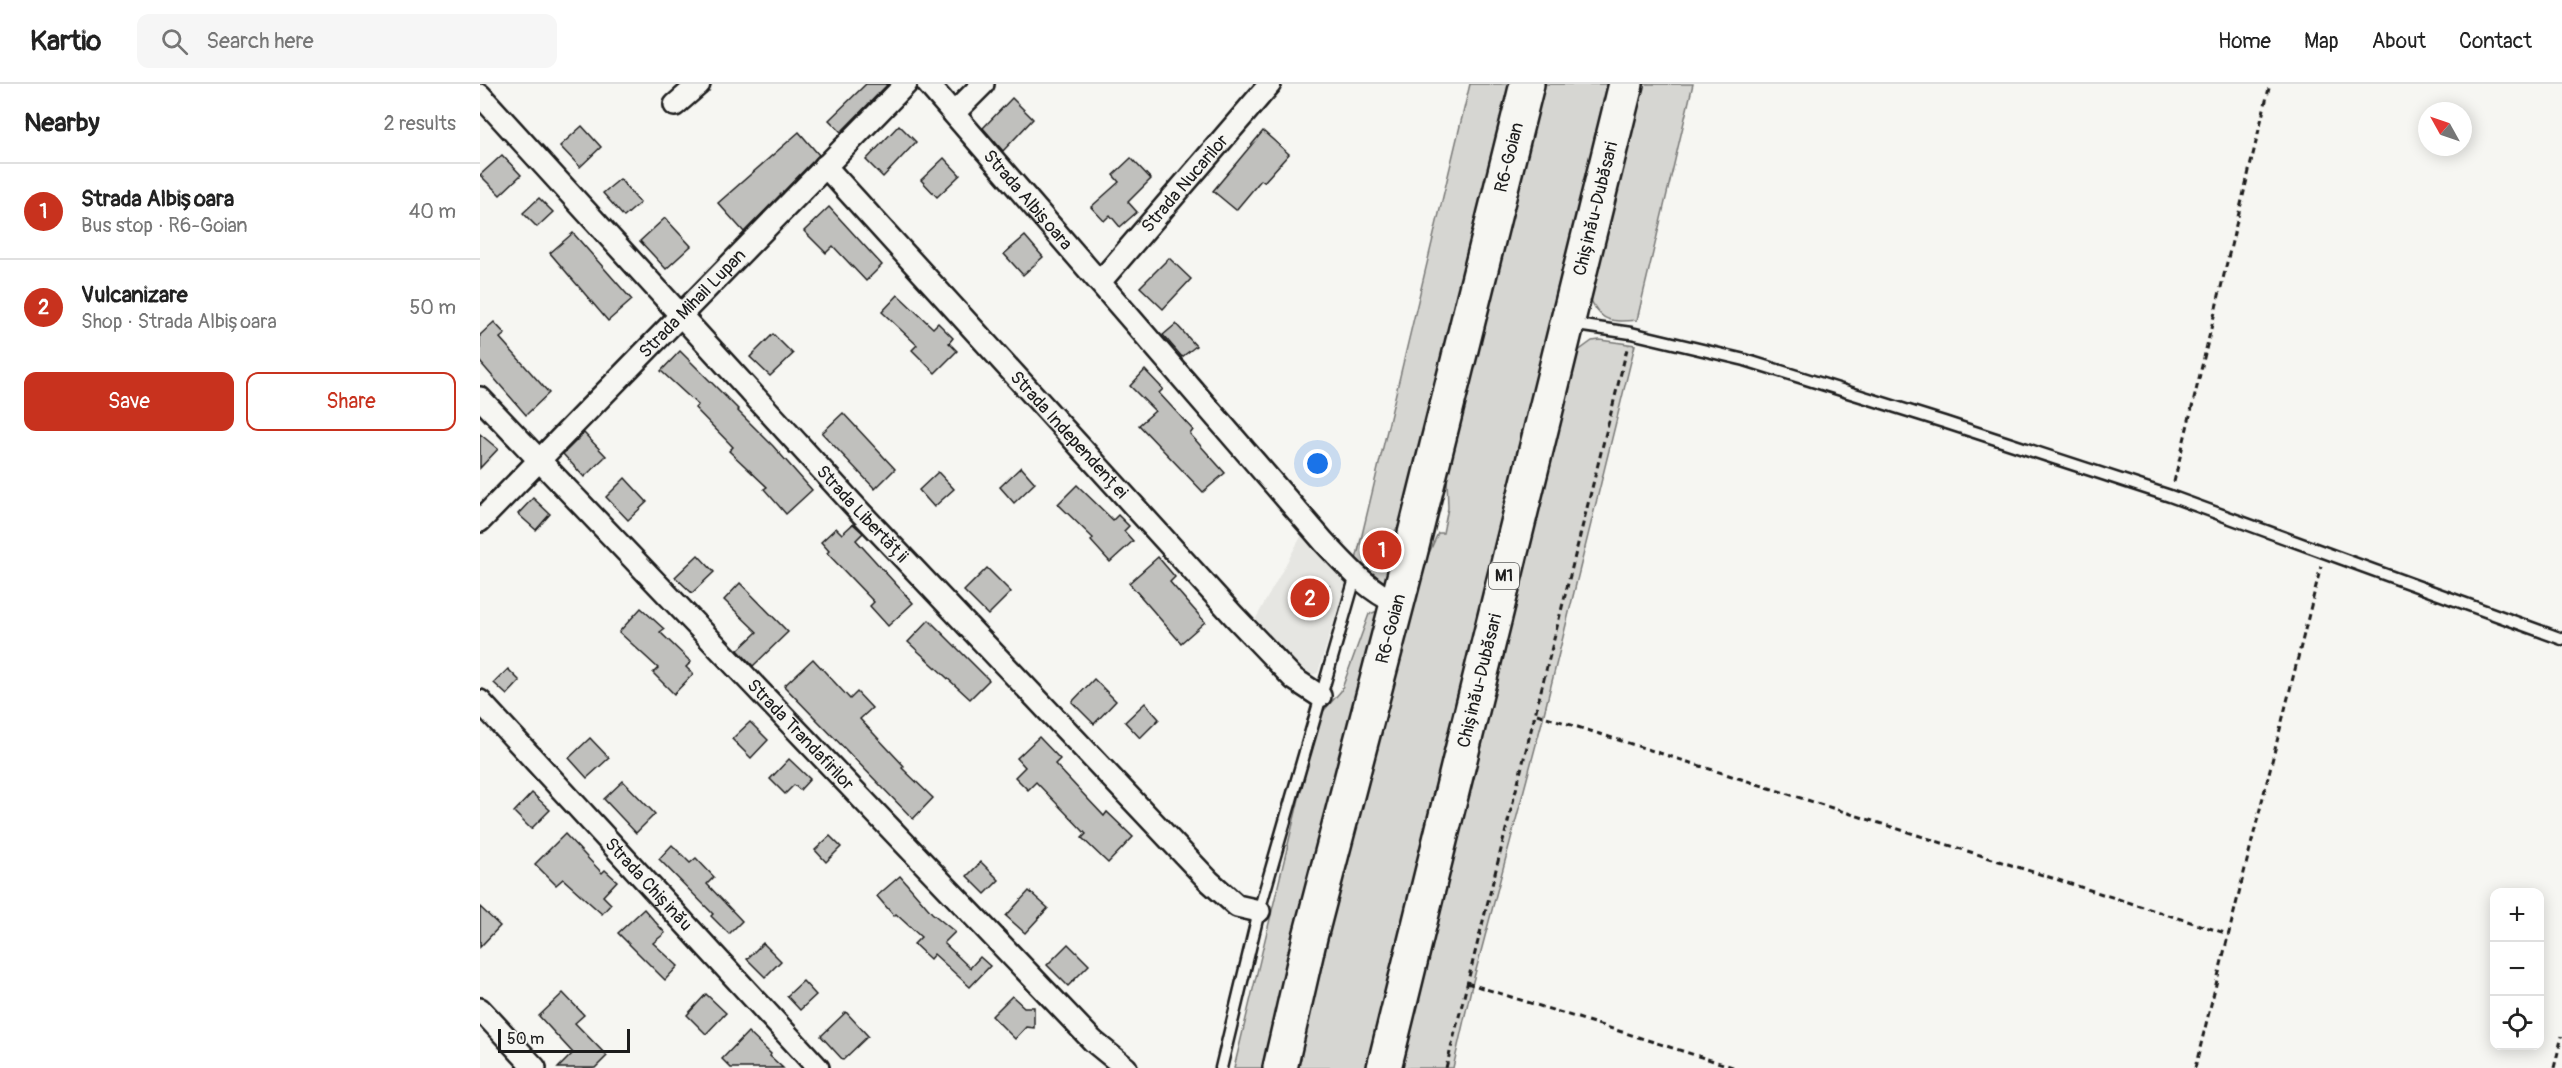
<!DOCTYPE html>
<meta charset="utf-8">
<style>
body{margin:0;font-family:Pangolin,sans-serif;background:#f6f6f6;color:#222}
.controls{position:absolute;right:18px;bottom:18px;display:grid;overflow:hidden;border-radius:12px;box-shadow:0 3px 15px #0003}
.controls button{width:54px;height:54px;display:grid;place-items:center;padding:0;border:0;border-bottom:2px solid #e0e0e0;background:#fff;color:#222;font:30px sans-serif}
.compass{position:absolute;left:1938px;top:18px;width:54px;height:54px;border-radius:50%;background:#fff;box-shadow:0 3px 15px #0003;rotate:310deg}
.scale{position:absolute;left:18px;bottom:15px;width:132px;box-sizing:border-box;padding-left:6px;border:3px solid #1c1c1c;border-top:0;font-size:16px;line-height:21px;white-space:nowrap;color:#1c1c1c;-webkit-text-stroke:4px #f6f6f2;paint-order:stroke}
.you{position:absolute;left:838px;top:380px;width:21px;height:21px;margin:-15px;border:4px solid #fff;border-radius:50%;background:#1a73e8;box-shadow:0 0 0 9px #1a73e833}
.badge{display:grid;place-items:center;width:39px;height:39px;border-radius:50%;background:#c8321e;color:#fff;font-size:20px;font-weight:700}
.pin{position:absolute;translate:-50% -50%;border:3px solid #fff;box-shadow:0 2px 6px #0006}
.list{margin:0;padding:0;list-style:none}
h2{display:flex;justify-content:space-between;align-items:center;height:78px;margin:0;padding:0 24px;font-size:26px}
h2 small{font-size:20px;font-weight:400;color:#767676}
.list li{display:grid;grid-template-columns:39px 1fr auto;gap:18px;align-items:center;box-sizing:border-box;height:96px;padding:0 24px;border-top:2px solid #e0e0e0}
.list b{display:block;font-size:22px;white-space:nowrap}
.list p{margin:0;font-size:20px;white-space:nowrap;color:#767676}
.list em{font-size:20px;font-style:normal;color:#767676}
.actions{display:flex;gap:12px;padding:18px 24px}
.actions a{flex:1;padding:14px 0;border:2px solid #c8321e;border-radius:12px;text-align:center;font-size:21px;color:#c8321e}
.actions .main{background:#c8321e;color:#fff}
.icon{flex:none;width:33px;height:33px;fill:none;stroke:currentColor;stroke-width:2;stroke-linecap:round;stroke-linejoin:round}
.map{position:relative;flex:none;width:2082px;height:984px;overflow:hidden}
header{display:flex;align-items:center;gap:36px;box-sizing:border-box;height:84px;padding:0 30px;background:#fff;border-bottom:2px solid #e0e0e0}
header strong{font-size:28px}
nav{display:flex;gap:33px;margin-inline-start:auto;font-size:21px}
.search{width:420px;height:54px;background:#f6f6f6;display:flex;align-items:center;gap:15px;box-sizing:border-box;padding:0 21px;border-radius:12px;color:#767676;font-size:22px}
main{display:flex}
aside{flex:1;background:#fff}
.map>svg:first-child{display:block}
</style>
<header>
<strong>Kartio</strong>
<div class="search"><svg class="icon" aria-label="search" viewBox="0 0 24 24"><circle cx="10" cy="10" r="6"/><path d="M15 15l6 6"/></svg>Search here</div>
<nav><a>Home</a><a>Map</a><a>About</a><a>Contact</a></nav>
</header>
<main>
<aside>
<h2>Nearby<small>2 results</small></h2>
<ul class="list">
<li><span class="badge">1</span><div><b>Strada Albișoara</b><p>Bus stop · R6-Goian</p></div><em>40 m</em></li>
<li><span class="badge">2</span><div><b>Vulcanizare</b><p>Shop · Strada Albișoara</p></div><em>50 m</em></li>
</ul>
<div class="actions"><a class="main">Save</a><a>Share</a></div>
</aside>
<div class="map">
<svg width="2082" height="984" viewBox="0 0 2082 984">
<rect width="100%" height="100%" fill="#f6f6f2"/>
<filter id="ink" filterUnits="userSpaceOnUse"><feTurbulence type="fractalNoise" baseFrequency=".0167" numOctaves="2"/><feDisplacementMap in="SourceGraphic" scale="12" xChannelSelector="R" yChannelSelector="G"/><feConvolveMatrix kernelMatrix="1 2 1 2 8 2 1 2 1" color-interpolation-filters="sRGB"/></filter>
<g filter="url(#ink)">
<!-- built -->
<path fill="#e6e6e2" d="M823 449 866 498 838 589 828 592 775 536Z"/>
<!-- green -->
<g fill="#d6d6d2" stroke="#797977" stroke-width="1.5">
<path d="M990 0H1039L932 424C922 438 904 456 906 474 907 485 912 491 909 502L876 476Z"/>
<path d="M1053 0H1136L894 984H815L859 794 934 503 958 449H963L968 424 966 364Z"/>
<path d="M1155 0H1213L1157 236C1124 239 1120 236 1106 206Z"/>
<path d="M1120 256 1155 261 1062 638 991 905 973 984H912L1086 276 1112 257Z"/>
<path d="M898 527 903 536 794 984H754L839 632 861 607 889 530Z"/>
</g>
<!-- building -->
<g fill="#c0c0bd" stroke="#1c1c1c" stroke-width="1.5">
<path d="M386 0H408L361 48 349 36Z"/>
<path d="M532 14 553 35 523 67 503 44Z"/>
<path d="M419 41 436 58 403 93 386 76Z"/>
<path d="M102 42 121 63 100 83 80 62Z"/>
<path d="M783 47 809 70 784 98 781 96 756 126 733 107Z"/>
<path d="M319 48 339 71 264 148 238 119Z"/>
<path d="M22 71 41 91 20 111 0 91Z"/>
<path d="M464 74 480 91 457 113 441 96Z"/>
<path d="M651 74 671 95 648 118 657 128 640 143 630 131 624 137 611 123 639 98 633 91Z"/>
<path d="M140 95 160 119 144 133 123 109Z"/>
<path d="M59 114 73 128 57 143 43 129Z"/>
<path d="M349 123 402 181 386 197 353 162 346 169 324 147Z"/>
<path d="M185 134 211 162 186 185 160 157Z"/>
<path d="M93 149 152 216 128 237 70 169Z"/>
<path d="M545 152 563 173 543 191 524 170Z"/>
<path d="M689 174 711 195 683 225 660 203Z"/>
<path d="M418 211 453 244 458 239 473 254 469 259 477 267 455 289 432 266 437 261 402 228Z"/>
<path d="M14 238 25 250 20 254 69 309 46 331 0 278V251Z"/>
<path d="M696 240 716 262 702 273 683 251Z"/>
<path d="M293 250 313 270 290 292 270 273Z"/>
<path d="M200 267 259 326 258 327 293 362 332 406 306 430 284 405 287 403 249 367 253 363 215 324 218 321 181 287Z"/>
<path d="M665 286 683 305 679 309 713 346 710 350 745 389 723 408 659 341 675 327 650 302Z"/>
<path d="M363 329 415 385 395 405 342 349Z"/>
<path d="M104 349 126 372 104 393 83 370Z"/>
<path d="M0 350 18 365 0 384Z"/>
<path d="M541 383 555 399 534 419 520 403Z"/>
<path d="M458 388 474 405 454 423 439 406Z"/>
<path d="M145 394 167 418 148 436 126 413Z"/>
<path d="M597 401 633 436 638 431 649 442 644 447 653 457 630 478 611 457 613 454 578 420Z"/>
<path d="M53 414 70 430 56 446 38 430Z"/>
<path d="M373 440 383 449 376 456 433 519 408 542 390 522 394 518 347 469 349 467 341 458 356 444 362 450Z"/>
<path d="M218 471 234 488 212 509 195 493Z"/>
<path d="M678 473 695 493 690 498 725 538 701 559 649 499Z"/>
<path d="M507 484 531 508 508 531 484 507Z"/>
<path d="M822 493 849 502 838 533 812 525Z"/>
<path d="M260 499 308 548 273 582 258 566 277 548 244 516Z"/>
<path d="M161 524 184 545 180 548 211 578 206 583 213 590 194 610 173 589 178 584 139 548Z"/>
<path d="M449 536 509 596 490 615 428 558Z"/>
<path d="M333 575 370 615 377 608 392 624 380 635 424 682 422 684 453 714 433 735 304 602Z"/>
<path d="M28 585 40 597 27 611 14 599Z"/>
<path d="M614 595 636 617 614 640 592 618Z"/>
<path d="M665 619 679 635 660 654 645 638Z"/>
<path d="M270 638 288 656 271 674 252 655Z"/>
<path d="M559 653 580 675 575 680 624 732 627 728 653 753 628 779 602 754 606 750 556 698 548 706 535 693 545 683 537 674Z"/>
<path d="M110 654 129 674 107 694 89 674Z"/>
<path d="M309 675 330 695 320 706 314 701 305 710 290 695Z"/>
<path d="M143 697 175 730 156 749 124 715Z"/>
<path d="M52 709 70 726 51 745 34 728Z"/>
<path d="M85 750 122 789 125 786 137 797 123 812 131 820 122 830 83 795 76 801 55 780Z"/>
<path d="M350 752 361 763 346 778 335 766Z"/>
<path d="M192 761 210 779 216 774 234 793 227 800 262 837 249 850 231 832 233 830 179 775Z"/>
<path d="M501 778 519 796 505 810 487 792Z"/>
<path d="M420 792 452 829 475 848 464 859 490 884 500 873 510 882 490 903 454 870 450 875 434 860 441 853 416 830 414 832 397 812Z"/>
<path d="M549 807 568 824 545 849 526 832Z"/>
<path d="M0 823 20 842 0 863Z"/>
<path d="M164 825 185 849 173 859 198 882 185 896 138 849Z"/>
<path d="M283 859 301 877 285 893 267 875Z"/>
<path d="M588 860 609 881 588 902 567 881Z"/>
<path d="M323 897 336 911 320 926 307 912Z"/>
<path d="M83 909 104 931 95 939 127 972 115 984H78L93 969 59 932Z"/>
<path d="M226 910 246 929 226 950 207 931Z"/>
<path d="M532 912 544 923H554V944L546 943 535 955 512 932Z"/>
<path d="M366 928 388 952 363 976 341 952Z"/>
<path d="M268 948 291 970 290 972 303 984H251L242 975Z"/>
</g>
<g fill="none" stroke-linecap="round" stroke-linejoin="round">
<defs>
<g id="lane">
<path d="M1090 240 1151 249 1265 276 1464 338 1690 412 2082 555"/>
<path d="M741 984 779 827 876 491"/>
</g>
<g id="street">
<path id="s1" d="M448 0 844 458C866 481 887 506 917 519"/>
<path id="s2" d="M0 11 381 429 729 797 757 822 779 827"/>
<path d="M195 21 219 0"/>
<path d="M474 29 503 0"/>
<path id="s3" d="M345 82 754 532 814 595 840 612"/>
<path id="s4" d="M620 198 790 0"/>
<path id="s5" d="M0 314 613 957 646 984"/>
<path id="s6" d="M0 437 426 0"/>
<path id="s7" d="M0 617 338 984"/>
<path d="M0 925 55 984"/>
</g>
<g id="primary">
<path id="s8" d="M800 984 830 853 929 474 1047 0"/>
</g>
<g id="highway">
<path id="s9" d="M904 984 1146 0"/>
</g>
</defs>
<!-- lane casing -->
<use href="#lane" stroke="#1c1c1c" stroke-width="15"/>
<!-- street casing -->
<use href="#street" stroke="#1c1c1c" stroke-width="26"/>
<!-- primary casing -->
<use href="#primary" stroke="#1c1c1c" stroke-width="38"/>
<!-- highway casing -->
<use href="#highway" stroke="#1c1c1c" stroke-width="38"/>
<!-- path -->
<g stroke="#1c1c1c" stroke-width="3" stroke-dasharray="6 4.5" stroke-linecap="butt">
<path d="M1694 398 1790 0"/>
<path d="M1057 630 1748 850"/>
<path d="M987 899 1256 984"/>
<path d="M966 984 1148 261"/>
<path d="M1715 984 1841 482"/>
<path d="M2074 984 2082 952"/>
</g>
<!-- lane -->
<use href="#lane" stroke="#f6f6f2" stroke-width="10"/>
<!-- street -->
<use href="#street" stroke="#f6f6f2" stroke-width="21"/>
<!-- primary -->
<use href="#primary" stroke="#f6f6f2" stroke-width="33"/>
<!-- highway -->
<use href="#highway" stroke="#f6f6f2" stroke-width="33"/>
</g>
</g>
<g text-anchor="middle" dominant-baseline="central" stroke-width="5" stroke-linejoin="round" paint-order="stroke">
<!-- shield labels -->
<rect fill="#f6f6f2" stroke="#5d5d5c" stroke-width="1.5" x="1009" y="479" width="30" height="26" rx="4.5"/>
<g font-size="16" font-weight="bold" fill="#1c1c1c">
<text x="1024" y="492">M1</text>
</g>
<!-- street labels -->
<g font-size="18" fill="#1c1c1c" stroke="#f6f6f2">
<text stroke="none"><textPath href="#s8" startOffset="939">R6-Goian</textPath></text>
<text stroke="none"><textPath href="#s4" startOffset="130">Strada Nucarilor</textPath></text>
<text stroke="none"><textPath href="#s1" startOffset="153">Strada Albișoara</textPath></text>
<text stroke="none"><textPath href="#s9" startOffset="885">Chișinău-Dubăsari</textPath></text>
<text stroke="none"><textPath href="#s6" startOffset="304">Strada Mihail Lupan</textPath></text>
<text stroke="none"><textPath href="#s3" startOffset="363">Strada Independenței</textPath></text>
<text stroke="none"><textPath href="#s2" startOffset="567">Strada Libertății</textPath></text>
<text stroke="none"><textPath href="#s8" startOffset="453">R6-Goian</textPath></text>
<text stroke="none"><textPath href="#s9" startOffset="399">Chișinău-Dubăsari</textPath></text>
<text stroke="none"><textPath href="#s5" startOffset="465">Strada Trandafirilor</textPath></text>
<text stroke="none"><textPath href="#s7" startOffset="249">Strada Chișinău</textPath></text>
</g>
</g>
</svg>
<div class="controls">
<button>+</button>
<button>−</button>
<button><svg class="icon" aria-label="locate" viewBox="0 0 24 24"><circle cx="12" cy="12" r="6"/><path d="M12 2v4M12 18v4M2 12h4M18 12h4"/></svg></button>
</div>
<svg class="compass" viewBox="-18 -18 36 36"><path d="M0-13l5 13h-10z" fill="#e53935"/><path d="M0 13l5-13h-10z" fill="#767676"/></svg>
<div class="scale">50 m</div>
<div class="you"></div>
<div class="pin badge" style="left:902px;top:466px">1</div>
<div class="pin badge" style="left:830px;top:514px">2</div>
</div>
</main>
